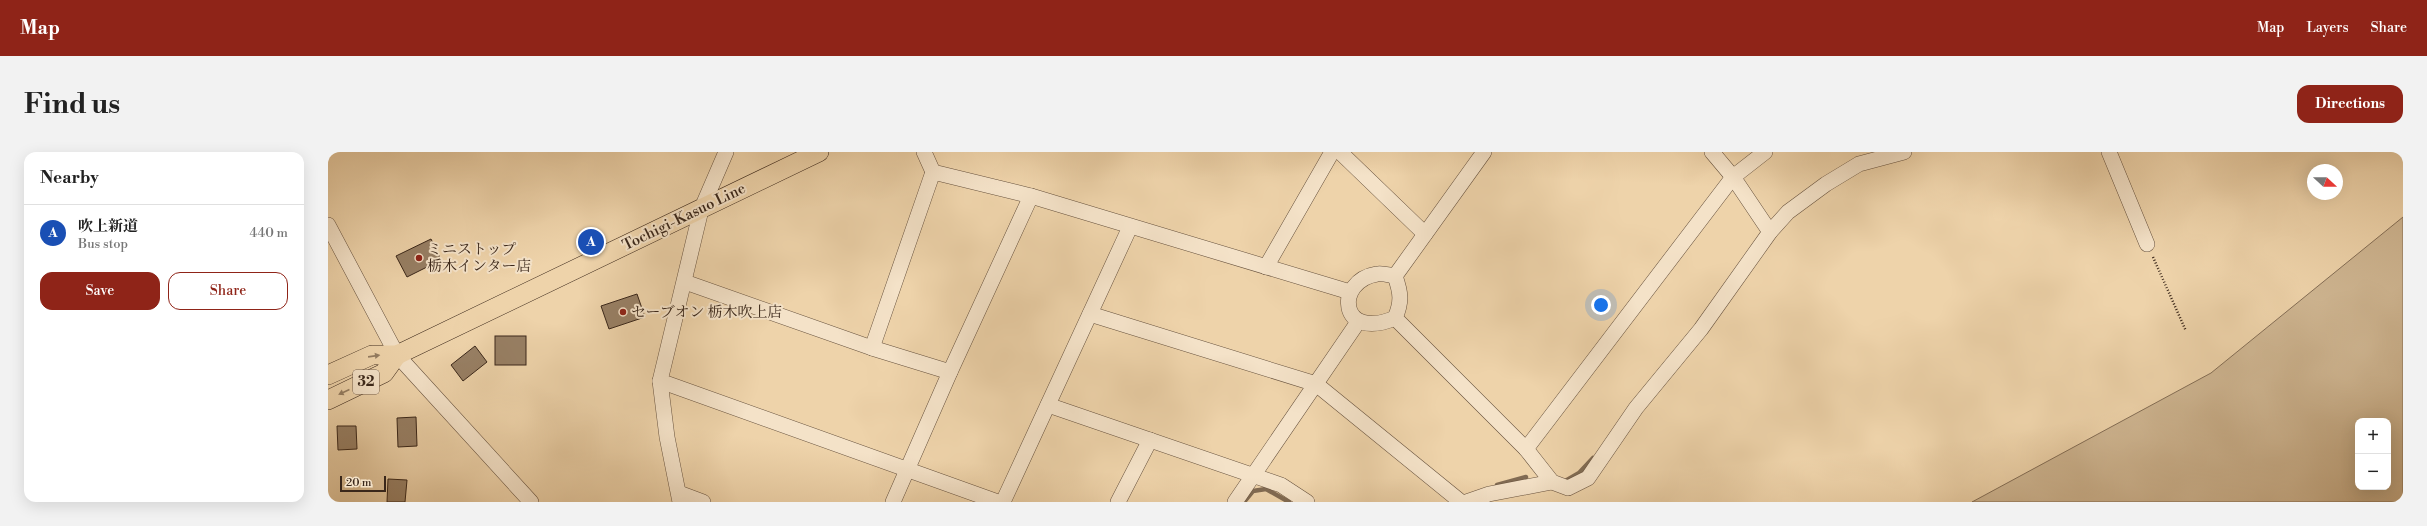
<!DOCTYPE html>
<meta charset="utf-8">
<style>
body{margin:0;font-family:"Libre Bodoni","Noto Serif JP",serif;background:#f2f2f2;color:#222}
.controls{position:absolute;right:12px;bottom:12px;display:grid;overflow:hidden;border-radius:8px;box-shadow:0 4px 16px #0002}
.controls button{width:36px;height:36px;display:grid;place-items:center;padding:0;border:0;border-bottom:1px solid #e0e0e0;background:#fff;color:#222;font:20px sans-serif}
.compass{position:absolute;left:1979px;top:12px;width:36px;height:36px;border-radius:50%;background:#fff;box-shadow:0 4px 16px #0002;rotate:111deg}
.scale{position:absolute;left:12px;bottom:10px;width:46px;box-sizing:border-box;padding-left:4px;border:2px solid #3a271a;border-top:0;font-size:11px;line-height:14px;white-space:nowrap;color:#3a271a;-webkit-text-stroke:3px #f4e2c8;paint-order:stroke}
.you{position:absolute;left:1273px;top:153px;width:14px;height:14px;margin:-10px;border:3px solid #fff;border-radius:50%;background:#1a73e8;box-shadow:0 0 0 6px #1a73e833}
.badge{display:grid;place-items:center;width:26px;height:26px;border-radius:50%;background:#8f2418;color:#fff;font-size:13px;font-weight:700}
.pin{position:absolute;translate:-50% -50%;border:2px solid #fff;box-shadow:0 1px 4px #0006}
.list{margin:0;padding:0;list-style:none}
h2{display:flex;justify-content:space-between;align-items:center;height:52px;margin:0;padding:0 16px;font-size:17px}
h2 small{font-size:13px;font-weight:400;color:#767676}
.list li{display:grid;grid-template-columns:26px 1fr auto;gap:12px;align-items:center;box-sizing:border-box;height:56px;padding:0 16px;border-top:1px solid #e0e0e0}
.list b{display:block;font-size:15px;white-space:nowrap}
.list p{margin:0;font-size:13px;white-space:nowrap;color:#767676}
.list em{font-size:13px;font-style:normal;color:#767676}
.actions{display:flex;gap:8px;padding:12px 16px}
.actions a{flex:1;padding:9px 0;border:1px solid #8f2418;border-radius:12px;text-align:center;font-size:14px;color:#8f2418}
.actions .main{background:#8f2418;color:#fff}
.map{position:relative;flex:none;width:2075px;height:350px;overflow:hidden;border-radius:12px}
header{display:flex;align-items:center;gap:24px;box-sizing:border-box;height:56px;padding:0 20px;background:#8f2418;color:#fff}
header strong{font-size:19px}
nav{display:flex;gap:22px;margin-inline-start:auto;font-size:14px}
.intro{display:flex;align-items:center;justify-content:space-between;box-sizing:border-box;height:96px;padding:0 24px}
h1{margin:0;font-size:28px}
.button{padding:10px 18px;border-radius:12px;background:#8f2418;color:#fff;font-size:14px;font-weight:700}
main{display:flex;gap:24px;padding:0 24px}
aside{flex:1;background:#fff;border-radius:12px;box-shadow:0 4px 16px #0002}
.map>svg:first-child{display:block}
</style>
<header>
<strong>Map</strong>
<nav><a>Map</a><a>Layers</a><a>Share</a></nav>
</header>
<div class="intro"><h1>Find us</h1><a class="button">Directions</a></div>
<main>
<aside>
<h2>Nearby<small></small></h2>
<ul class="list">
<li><span class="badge" style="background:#1a4fb4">A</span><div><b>吹上新道</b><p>Bus stop</p></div><em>440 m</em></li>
</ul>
<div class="actions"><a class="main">Save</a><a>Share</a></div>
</aside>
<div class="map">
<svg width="2075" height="350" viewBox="0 0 2075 350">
<rect width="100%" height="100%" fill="#eed3aa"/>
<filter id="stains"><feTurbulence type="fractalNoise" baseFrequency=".005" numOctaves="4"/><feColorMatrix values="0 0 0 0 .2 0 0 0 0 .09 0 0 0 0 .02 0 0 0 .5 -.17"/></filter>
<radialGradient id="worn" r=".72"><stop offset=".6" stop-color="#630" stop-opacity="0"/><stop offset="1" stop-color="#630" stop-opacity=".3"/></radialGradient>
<!-- green -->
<path fill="#cfb692" stroke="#846e56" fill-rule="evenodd" d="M2075 65V350H1644L1883 221ZM2030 269H2060V335H2030Z"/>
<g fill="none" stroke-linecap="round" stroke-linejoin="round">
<!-- stream -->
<g stroke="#816b53" stroke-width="4.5">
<path d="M1239 328 1251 321 1265 306"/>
<path d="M1169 333 1198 325"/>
<path d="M916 350 925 339 938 337 961 350"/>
</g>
</g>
<!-- building -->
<g fill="#988065" stroke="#3a271a">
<path d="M103 87 113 108 79 125 68 104Z"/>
<path d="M309 142 317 165 281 177 273 154Z"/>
<rect x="167" y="184" width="31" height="29"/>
<path d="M147 194 159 210 135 229 123 213Z"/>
<path d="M88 265 89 294 70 295 69 266Z"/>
<path d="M9 274H28L29 297 10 298Z"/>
<path d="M60 327 79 328 77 350H59Z"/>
</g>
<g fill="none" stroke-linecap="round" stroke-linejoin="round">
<defs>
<g id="minor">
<path d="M398 0 373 58 332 229 670 350"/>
<path d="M596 0 605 20"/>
<path d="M1012 0 1097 82"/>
<path d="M1384 0 1405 25 1442 80"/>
<path d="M1781 0 1819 92"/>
<path d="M0 73 69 203 203 350"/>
<path d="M938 115 1004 0"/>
<path d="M1067 124C1073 141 1074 150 1067 166L1198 297 1405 25 1437 0"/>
<path d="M1067 124 1156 0"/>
<path d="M357 130 544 196 622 220"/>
<path d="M762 162 988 232 1133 350"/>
<path d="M1067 166C1011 190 1006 129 1049 122 1054 121 1061 123 1067 124"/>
<path d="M544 196 605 20 703 44 1022 140"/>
<path d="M332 229 339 285 352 350"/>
<path d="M720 253 953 333 979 350"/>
<path d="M1198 297 1224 330 1240 336 1260 326 1308 256 1373 177 1442 80 1460 60 1498 32 1531 12 1576 0"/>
<path d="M351 341 375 350"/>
<path d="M565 350 622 220 703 44"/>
<path d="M675 350 802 75"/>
<path d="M790 350 822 288"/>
<path d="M907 350 1030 170"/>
<path d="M1138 350 1161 342 1224 330"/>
</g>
<g id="major">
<path d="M0 223 44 203H69L491 0"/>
<path d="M0 248 56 221 69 203"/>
</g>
</defs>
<!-- minor casing -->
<use href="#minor" stroke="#67523e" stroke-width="16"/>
<!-- major casing -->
<use href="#major" stroke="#3a271a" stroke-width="20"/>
<!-- path -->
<path stroke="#3a271a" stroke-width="2.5" stroke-dasharray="1 2" stroke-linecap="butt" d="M1825 105 1858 179"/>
<!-- minor -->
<use href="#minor" stroke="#f4e2c8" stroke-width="15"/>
<!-- major -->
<use href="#major" stroke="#eed3aa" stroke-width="19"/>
</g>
<!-- one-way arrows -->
<defs><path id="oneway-solid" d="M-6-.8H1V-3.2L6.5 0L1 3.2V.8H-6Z"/></defs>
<g fill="#947d62">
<use href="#oneway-solid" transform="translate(46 204) rotate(-8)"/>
<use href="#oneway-solid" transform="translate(16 240) rotate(155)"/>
</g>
<!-- markers -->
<g fill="#8f2418" stroke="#f4e2c8" stroke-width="1.5">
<circle cx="91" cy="106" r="4"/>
<circle cx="295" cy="160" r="4"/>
</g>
<g text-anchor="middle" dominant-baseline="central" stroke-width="4" stroke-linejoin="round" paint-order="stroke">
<!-- shield labels -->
<rect fill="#f4e2c8" stroke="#725f4e" stroke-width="1" x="25" y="218" width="26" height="24" rx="3"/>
<g font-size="14" font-weight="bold" fill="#3a271a">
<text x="38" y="230">32</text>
</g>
<!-- street labels -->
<g font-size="15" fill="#3a271a" stroke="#f4e2c8">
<text transform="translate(356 65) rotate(-26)">Tochigi-Kasuo Line</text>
</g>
<!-- poi labels -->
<g font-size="15" fill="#3a271a" stroke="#f4e2c8" text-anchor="start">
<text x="99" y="97">ミニストップ<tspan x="99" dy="17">栃木インター店</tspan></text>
<text x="303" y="160">セーブオン 栃木吹上店</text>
</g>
</g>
<rect width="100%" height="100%" filter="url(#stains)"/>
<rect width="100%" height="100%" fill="url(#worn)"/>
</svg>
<div class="controls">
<button>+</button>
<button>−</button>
</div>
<svg class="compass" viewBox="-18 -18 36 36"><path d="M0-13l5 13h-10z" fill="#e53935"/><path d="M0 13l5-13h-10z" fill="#767676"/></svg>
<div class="scale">20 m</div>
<div class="you"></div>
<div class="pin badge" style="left:263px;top:90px;background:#1a4fb4">A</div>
</div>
</main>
